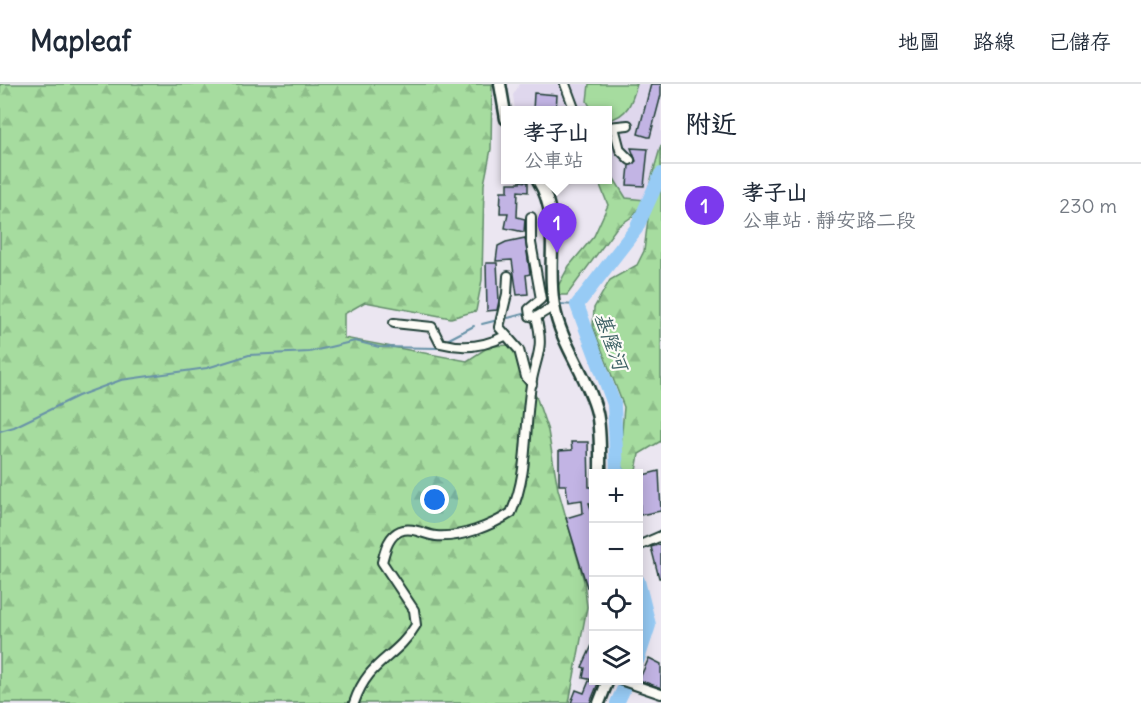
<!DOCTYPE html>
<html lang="zh-TW">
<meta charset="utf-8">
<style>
body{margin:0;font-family:Delius,"LXGW WenKai TC",sans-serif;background:#f6f6f7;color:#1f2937}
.controls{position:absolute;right:18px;bottom:18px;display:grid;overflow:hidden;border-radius:0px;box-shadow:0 3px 15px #0003}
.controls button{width:54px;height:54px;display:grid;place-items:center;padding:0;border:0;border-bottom:2px solid #e0e1e3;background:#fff;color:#1f2937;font:30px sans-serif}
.you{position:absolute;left:435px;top:416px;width:21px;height:21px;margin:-15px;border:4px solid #fff;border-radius:50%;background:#1a73e8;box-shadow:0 0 0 9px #1a73e833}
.badge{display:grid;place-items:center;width:39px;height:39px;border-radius:50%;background:#7c3aed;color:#fff;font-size:20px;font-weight:700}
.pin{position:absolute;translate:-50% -50px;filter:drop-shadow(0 2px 3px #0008)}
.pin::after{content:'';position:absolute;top:32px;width:21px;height:18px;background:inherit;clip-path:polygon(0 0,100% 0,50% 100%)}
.popup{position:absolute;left:501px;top:22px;width:111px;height:78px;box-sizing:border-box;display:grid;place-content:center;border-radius:0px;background:#fff;filter:drop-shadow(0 2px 4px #0005);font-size:20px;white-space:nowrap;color:#747a83}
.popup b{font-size:22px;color:#1f2937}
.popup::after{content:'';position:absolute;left:50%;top:100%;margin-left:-12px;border:12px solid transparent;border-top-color:#fff}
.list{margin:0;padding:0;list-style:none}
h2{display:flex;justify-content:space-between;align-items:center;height:78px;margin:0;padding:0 24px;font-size:26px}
h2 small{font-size:20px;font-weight:400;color:#747a83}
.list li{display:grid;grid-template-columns:39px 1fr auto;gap:18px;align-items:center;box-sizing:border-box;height:84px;padding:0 24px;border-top:2px solid #e0e1e3}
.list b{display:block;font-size:22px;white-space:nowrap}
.list p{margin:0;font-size:20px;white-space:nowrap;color:#747a83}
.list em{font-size:20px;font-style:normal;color:#747a83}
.icon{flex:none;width:33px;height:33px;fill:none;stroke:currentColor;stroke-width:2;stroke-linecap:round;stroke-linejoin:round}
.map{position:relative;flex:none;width:661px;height:619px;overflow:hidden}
header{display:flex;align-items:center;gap:36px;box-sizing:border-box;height:84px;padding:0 30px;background:#fff;border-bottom:2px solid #e0e1e3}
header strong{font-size:28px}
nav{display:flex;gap:33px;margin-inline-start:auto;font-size:21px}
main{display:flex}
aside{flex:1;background:#fff}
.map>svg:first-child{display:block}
</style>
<header>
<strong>Mapleaf</strong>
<nav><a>地圖</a><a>路線</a><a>已儲存</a></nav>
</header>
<main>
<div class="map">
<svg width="661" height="619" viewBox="0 0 661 619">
<defs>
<pattern id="forest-firs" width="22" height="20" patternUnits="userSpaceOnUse" patternTransform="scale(1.5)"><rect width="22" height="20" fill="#a6dc9f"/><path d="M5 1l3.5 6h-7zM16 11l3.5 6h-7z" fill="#8ebe8a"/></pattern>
</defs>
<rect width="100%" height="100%" fill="#ebe6f1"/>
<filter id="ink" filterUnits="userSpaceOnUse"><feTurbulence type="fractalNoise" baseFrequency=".0167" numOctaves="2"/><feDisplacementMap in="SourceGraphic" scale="12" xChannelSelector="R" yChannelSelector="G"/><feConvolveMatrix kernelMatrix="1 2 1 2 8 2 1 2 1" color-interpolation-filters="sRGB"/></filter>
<g filter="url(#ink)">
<!-- built -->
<path fill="#dfd7ed" d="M520 0H661V61L645 116 626 114 608 85V27L515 26 513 11Z"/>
<!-- forest -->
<g fill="url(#forest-firs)" stroke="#628c6a" stroke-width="1.5">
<path d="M0 0H492L491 65 484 100 482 196 476 227 451 234 365 218 344 230V254L467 277 490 262 511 261 524 277 548 347 558 405 584 497 587 523 569 619H0Z"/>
<path d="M661 61V357L639 370 636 387 626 388 622 382 621 360 624 323 593 243 594 224 610 196 637 181 644 167 649 127 638 125 633 132 617 143 567 211H558L557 204 569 182 594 152 608 121 600 101 602 96H608V85L626 114 645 116Z"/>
</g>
<!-- pitch -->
<path fill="#a6dc9f" stroke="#628c6a" stroke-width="1.5" d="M589 0H637C632 18 628 32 608 36V27L592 26 587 17Z"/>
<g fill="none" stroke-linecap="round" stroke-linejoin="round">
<!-- stream -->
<g stroke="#6792a8" stroke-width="2">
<path d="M559 220 577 221"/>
<path d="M536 226 545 224"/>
<path d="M508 234 523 230"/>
<path d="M482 240 494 237"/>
<path d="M447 256 474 242"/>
<path d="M0 347 14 343 78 312 121 296 207 284 249 271 309 268 355 257 379 263 438 264"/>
</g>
<!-- river -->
<g stroke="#97cbf5" stroke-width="14">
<path d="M617 390 614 320 577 221 636 145 661 90"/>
<path d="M638 497 649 541 638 575"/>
<path d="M617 619 628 596"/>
</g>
</g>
<!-- building -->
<g fill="#c2b4e4" stroke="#1f3d34" stroke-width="1.5">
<path d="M651 0H661V11L650 53H648L638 50Z"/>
<path d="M534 9 557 11 556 27H533Z"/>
<path d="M631 64 648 65 644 102 627 101 629 82 636 77Z"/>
<path d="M520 97 528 98V108L518 107 517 133 525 135 524 148 505 144 508 129H500L501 107H508V99H520Z"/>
<path d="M525 154 530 190 526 191 528 210 517 211 512 176 496 177 498 162 506 158Z"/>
<path d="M486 179H497L499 217 497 226 487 227Z"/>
<path d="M571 358H588L589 403H593L594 419H589L594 434V500L587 503 566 434 583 429 582 416 568 418 566 401H559V367L572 366Z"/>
<path d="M659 387 661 427 640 431 639 392Z"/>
<path d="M661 460V494H659L651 463Z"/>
<path d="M594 557V596L583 594 585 584 582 583Z"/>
<path d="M649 574 661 580V604L639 596Z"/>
<path d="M589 597H599L590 619H571L576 606 584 609Z"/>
</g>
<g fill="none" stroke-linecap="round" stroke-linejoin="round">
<defs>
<g id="minor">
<path d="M565 0 575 27"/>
<path d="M608 43 628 41"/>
<path d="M614 43 620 66 630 76"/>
<path d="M531 133V159L541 215 529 225 530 232 536 233"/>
<path d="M508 192 507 210 499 243 519 266 526 293 532 300"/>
<path d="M394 239 432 243 440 259C463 265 484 263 505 252"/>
<path d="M638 462 661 452"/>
<path d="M620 596 661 610"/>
<path d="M354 619C369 575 395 576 416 541L414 526 382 478C385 467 388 452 400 447 412 442 425 451 436 452 461 454 491 442 511 429 529 389 524 344 531 301 536 271 545 266 536 233L554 222"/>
</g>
<g id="major">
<path d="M500 0 506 35"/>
<path d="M538 96C562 134 546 180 554 222 561 261 588 292 597 329 601 348 600 370 600 390"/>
<path d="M599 619 608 596"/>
</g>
</defs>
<!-- minor casing -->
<use href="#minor" stroke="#1f3d34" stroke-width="12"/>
<!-- major casing -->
<use href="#major" stroke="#1f3d34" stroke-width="15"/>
<!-- minor -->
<use href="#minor" stroke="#fdfcf7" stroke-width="8"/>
<!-- major -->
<use href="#major" stroke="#fdfcf7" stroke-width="10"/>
</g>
</g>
<g text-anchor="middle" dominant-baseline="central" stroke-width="4.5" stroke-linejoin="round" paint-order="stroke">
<!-- water labels -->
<g font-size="20" font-style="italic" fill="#3d6064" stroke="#fdfcf7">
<text transform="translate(612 257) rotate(70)">基隆河</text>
</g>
</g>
</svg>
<div class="controls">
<button>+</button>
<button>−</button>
<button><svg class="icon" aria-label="locate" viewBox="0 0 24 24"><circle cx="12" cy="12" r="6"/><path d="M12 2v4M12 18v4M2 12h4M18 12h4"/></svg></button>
<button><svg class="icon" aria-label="layers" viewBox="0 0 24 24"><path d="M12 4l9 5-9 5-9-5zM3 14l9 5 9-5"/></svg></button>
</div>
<div class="you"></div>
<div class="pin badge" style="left:557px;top:169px">1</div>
<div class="popup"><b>孝子山</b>公車站</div>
</div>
<aside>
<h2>附近<small></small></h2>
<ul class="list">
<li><span class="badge">1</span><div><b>孝子山</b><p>公車站 · 靜安路二段</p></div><em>230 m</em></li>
</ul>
</aside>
</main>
